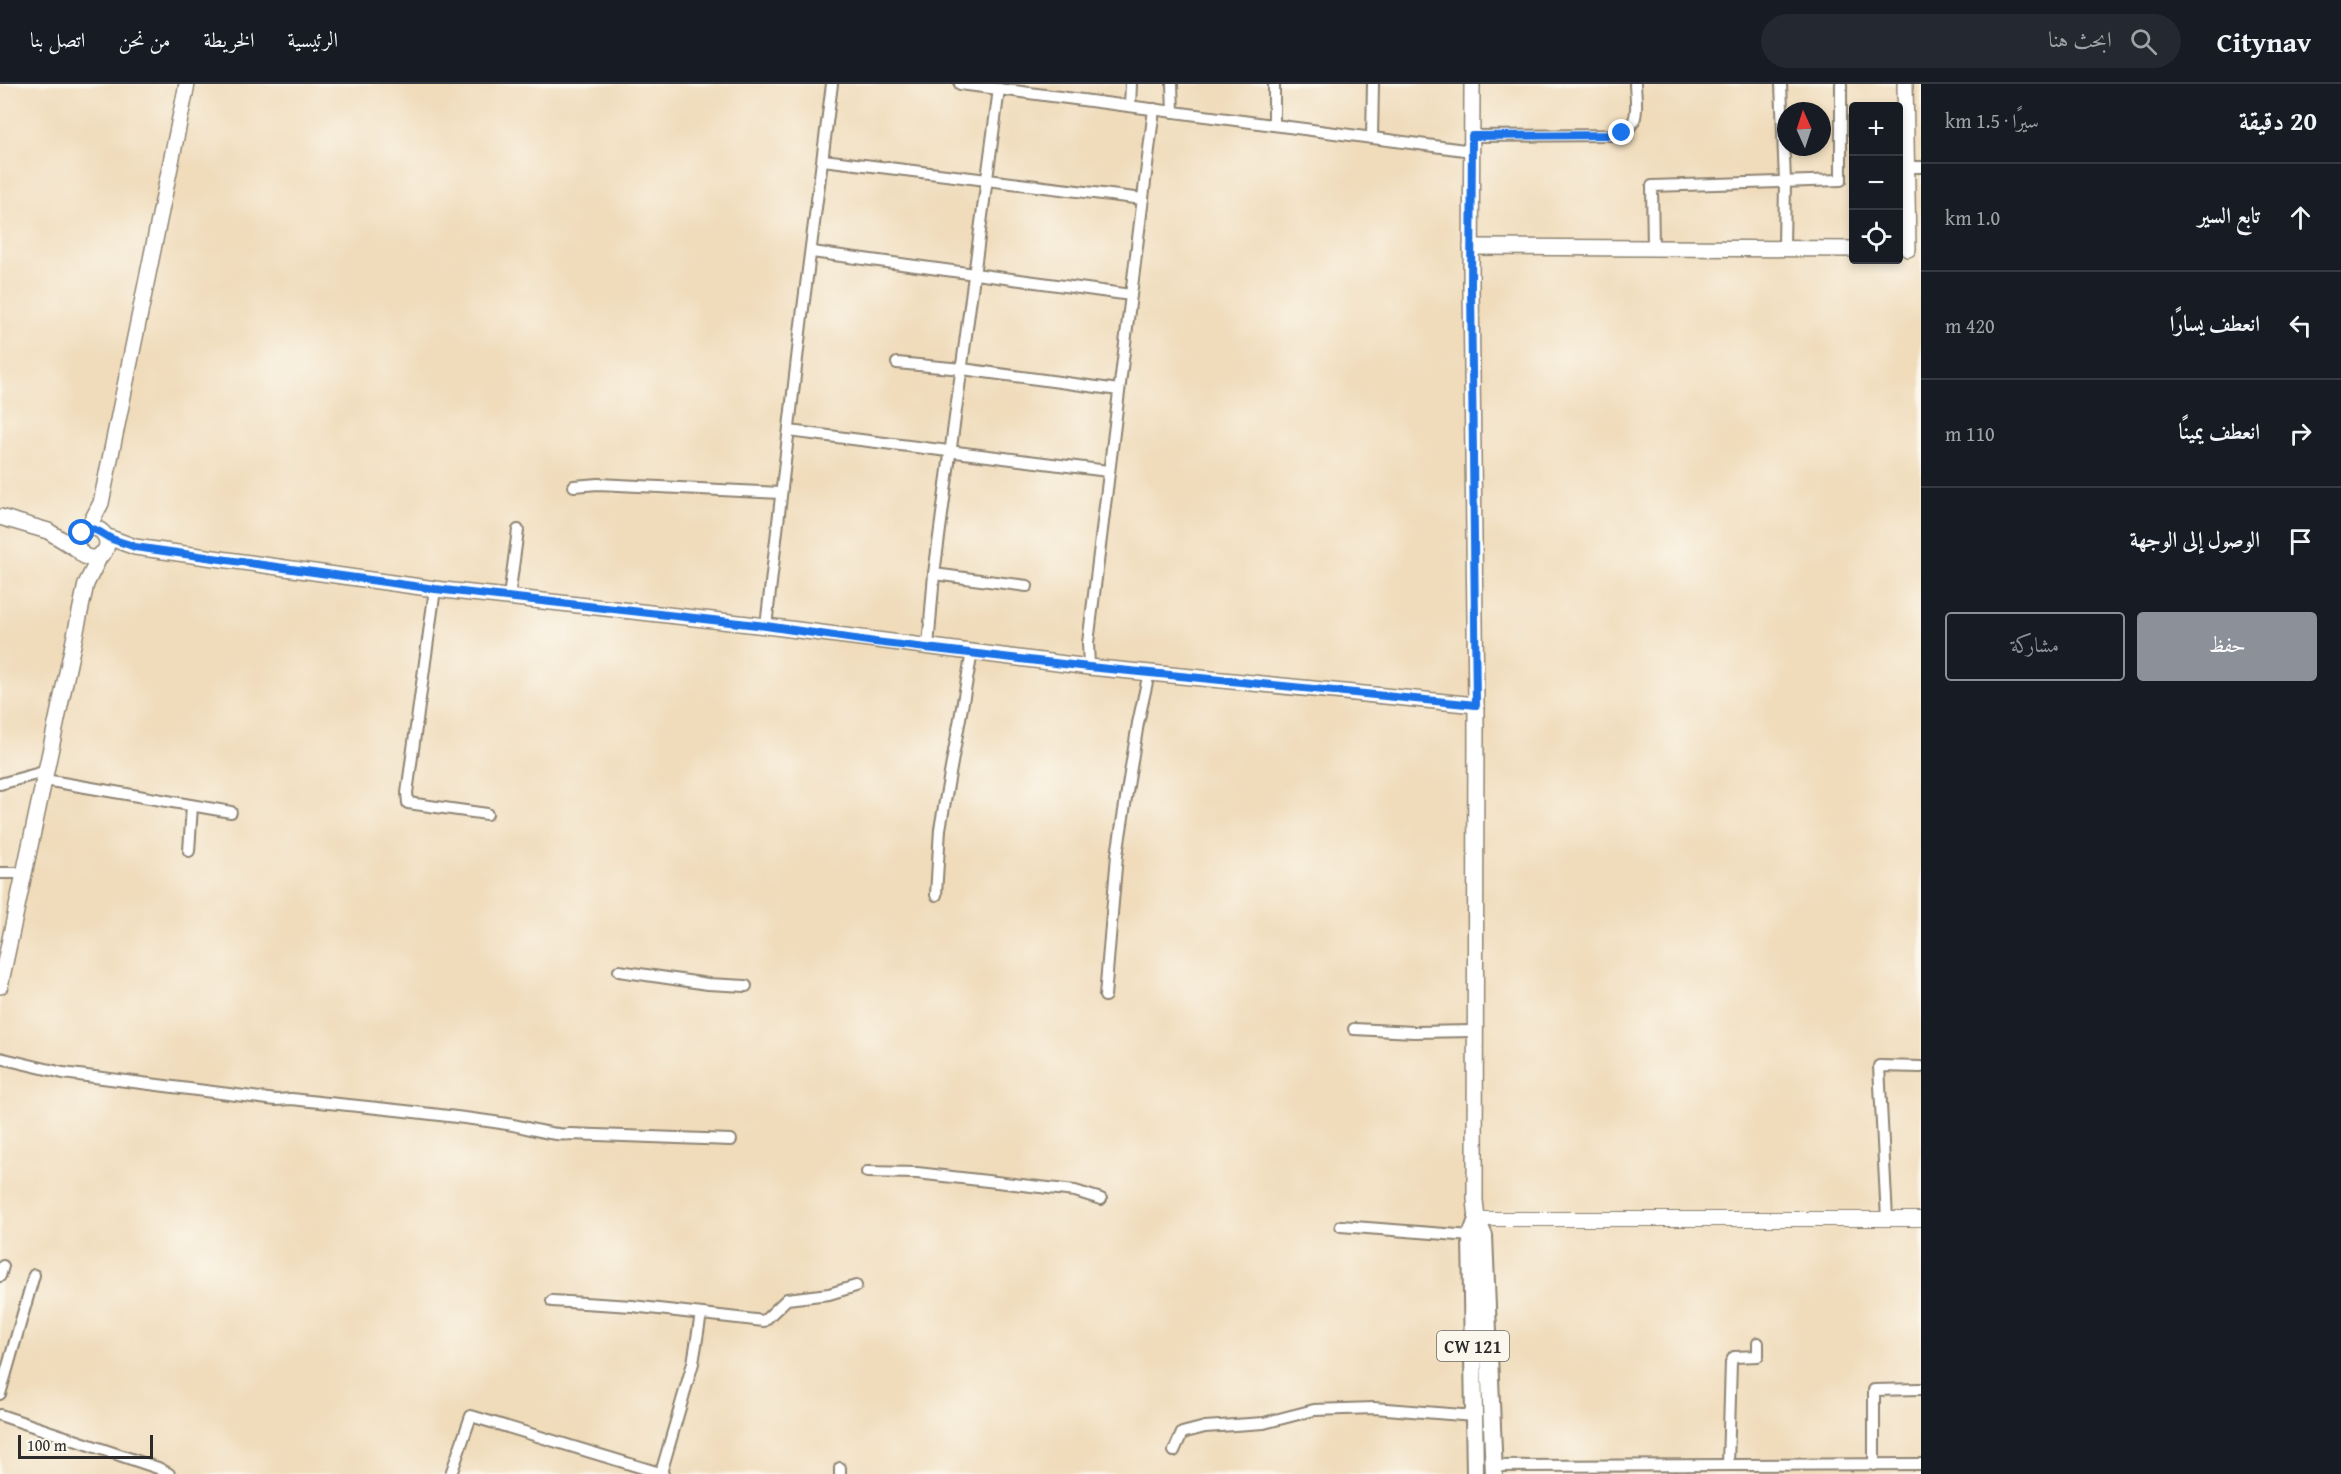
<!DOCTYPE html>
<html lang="ar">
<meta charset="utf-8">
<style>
body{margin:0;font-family:"Gentium Book Plus",Amiri,serif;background:#242831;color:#f1f3f6;direction:rtl}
.controls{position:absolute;right:18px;top:18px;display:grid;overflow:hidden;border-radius:6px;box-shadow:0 3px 9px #0003}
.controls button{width:54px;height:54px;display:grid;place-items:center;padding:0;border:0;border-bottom:2px solid #363941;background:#171b24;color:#f1f3f6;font:30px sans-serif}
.compass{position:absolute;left:1777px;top:18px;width:54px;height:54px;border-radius:50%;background:#171b24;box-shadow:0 3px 9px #0003;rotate:357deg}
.scale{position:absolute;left:18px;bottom:15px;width:135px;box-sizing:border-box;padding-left:6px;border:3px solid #2b2b2b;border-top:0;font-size:16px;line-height:21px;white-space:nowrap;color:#2b2b2b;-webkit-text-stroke:4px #fbf7ec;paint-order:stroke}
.stop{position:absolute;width:18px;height:18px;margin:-14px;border:4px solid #1a73e8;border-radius:50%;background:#fff}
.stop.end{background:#1a73e8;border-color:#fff;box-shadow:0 2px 6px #0008}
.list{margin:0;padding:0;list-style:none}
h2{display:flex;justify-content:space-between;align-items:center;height:78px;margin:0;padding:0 24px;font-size:26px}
h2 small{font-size:20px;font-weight:400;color:#9ea1a6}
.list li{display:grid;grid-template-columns:39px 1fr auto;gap:18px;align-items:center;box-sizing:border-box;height:108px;padding:0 24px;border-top:2px solid #363941}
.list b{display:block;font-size:22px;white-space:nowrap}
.list em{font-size:20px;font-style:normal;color:#9ea1a6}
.actions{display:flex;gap:12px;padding:18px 24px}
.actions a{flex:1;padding:14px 0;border:2px solid #8c9099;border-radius:6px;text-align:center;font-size:21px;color:#8c9099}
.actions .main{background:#8c9099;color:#fff}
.icon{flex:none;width:33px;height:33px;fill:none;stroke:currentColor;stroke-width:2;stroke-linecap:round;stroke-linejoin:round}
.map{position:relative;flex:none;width:1921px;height:1390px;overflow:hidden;direction:ltr}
header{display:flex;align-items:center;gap:36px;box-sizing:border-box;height:84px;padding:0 30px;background:#171b24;border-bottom:2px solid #363941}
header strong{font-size:28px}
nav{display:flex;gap:33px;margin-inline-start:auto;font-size:21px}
.search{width:420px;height:54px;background:#242831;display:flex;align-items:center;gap:15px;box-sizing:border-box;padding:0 21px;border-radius:33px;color:#9ea1a6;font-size:22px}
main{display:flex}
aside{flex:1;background:#171b24}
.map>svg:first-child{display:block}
</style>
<header>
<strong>Citynav</strong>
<div class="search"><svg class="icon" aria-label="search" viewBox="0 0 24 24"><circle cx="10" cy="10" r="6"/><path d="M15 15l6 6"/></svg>ابحث هنا</div>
<nav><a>الرئيسية</a><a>الخريطة</a><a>من نحن</a><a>اتصل بنا</a></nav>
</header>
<main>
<aside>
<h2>20 دقيقة<small>سيرًا · 1.5 km</small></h2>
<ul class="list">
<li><svg class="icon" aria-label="ahead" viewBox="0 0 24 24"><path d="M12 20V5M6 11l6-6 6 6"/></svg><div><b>تابع السير</b></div><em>1.0 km</em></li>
<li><svg class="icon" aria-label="left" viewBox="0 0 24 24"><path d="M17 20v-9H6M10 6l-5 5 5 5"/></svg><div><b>انعطف يسارًا</b></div><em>420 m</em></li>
<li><svg class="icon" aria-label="right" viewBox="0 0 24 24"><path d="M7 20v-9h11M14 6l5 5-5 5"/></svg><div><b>انعطف يمينًا</b></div><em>110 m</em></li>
<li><svg class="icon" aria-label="arrive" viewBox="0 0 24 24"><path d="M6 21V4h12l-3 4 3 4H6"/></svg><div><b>الوصول إلى الوجهة</b></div></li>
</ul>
<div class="actions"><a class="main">حفظ</a><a>مشاركة</a></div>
</aside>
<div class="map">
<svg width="1921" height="1390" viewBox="0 0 1921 1390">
<rect width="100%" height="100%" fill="#fbf7ec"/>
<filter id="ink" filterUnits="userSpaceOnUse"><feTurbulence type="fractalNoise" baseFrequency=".0167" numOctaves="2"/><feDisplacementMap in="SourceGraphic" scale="12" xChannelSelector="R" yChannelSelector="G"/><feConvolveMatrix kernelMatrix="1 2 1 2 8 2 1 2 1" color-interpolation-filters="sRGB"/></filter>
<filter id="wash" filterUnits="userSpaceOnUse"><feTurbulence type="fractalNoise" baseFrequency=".008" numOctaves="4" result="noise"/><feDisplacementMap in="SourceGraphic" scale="24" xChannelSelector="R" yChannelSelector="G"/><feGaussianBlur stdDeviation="1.35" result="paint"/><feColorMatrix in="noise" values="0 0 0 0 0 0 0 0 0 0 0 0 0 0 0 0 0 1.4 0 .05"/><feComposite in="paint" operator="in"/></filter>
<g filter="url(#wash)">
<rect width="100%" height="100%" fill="#f0dcbb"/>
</g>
<g filter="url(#ink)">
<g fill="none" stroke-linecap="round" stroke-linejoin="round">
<defs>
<g id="minor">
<path d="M960 0 1472 67"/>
<path d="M1172 0 1173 28"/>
<path d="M1781 0 1785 97 1784 164"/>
<path d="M1130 22 1131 0"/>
<path d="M1274 41V0"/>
<path d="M1472 52 1615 51C1642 43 1636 23 1635 0"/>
<path d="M1372 54 1373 0"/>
<path d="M823 76 1143 115"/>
<path d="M1907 83H1921"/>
<path d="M1653 163 1652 102 1841 96V0"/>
<path d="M812 168 1131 211"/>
<path d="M897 279 962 285 1119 306"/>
<path d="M789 347 1108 387"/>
<path d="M574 402 598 400 781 409"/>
<path d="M934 490 1027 502"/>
<path d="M435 505 407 709 408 719 487 730"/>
<path d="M509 513 518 446"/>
<path d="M766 542 801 240 832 0"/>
<path d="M928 563 934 490 999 5"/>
<path d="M1089 583 1088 559 1154 25"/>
<path d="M45 696 231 728"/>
<path d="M0 700 47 687"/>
<path d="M189 767 192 722"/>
<path d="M0 789H24"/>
<path d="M936 811 940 745 972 568"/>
<path d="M619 887 708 900 746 902"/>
<path d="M1105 912 1117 771 1138 639 1149 589"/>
<path d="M1354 945 1414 948 1475 947"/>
<path d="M0 974 63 989 276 1016 291 1015C363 1023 436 1029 507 1040 523 1042 556 1053 570 1050L731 1056"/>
<path d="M867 1088 917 1089 1075 1107 1101 1115"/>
<path d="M1887 1135 1879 982 1921 983"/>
<path d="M1341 1142 1471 1152"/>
<path d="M0 1192 3 1182"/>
<path d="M552 1217 632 1222 764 1237 787 1215 829 1210 856 1202"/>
<path d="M0 1310 34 1191"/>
<path d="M0 1331 158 1384 169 1390"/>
<path d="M1174 1367 1182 1349 1205 1343 1264 1339 1314 1326 1374 1324 1474 1332"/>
<path d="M1728 1381 1731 1278 1734 1273 1758 1272V1259"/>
<path d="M1874 1381V1306L1921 1305"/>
<path d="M1494 1382 1921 1380"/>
<path d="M661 1389 693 1279 701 1230"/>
<path d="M451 1390 471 1332 663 1390"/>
<path d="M840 1390V1384"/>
</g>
<path id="tertiary" d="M1477 1135H1921"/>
<g id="secondary">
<path d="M1472 0 1471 203 1476 621 1475 1116 1477 1135"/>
<path d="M1905 0 1908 165"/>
<path d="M1471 163 1854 165"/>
<path d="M0 433 48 447 80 467"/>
<circle cx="92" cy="459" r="15"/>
<path d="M87 446 101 419 187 0"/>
<path d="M105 452 135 463 435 505 766 542 1089 583 1476 621"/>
<path d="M0 902 86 500 101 470"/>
</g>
<g id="trunk">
<path d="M1477 1135 1484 1152 1494 1390"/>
<path d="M1475 1390 1471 1152 1477 1135"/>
</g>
</defs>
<!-- minor casing -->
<use href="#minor" stroke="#8e8473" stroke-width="14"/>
<!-- tertiary casing -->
<use href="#tertiary" stroke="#8e8473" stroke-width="16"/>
<!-- secondary casing -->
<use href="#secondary" stroke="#8e8473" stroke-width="18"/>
<!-- trunk casing -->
<use href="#trunk" stroke="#8e8473" stroke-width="20"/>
<!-- minor -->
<use href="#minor" stroke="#fff" stroke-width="10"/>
<!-- tertiary -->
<use href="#tertiary" stroke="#fff" stroke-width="14"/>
<!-- secondary -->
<use href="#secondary" stroke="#fff" stroke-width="15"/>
<!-- trunk -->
<use href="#trunk" stroke="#fff" stroke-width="16"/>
</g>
</g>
<g fill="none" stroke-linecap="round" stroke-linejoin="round" filter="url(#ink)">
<!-- route -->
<path stroke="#1a73e8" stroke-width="8" d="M82 449C95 440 100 450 112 455 120 458 128 460 135 463L435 505 766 542 875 558 1089 583 1476 621 1471 203 1472 52 1615 51 1622 49"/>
</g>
<g text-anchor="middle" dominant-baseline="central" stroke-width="6" stroke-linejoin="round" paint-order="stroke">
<!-- shield labels -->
<rect fill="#fbf7ec" stroke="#696865" stroke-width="1.5" x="1437" y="1247" width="72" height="30" rx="4.5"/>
<g font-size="18" font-weight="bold" fill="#2b2b2b">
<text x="1473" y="1262">CW 121</text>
</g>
</g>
</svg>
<div class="controls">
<button>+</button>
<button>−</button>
<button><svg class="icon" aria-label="locate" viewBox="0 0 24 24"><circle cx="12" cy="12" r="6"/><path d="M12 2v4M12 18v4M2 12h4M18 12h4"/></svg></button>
</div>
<svg class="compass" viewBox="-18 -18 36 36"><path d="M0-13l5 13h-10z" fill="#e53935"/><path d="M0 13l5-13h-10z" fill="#9ea1a6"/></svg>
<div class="scale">100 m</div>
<div class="stop" style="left:82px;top:449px"></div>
<div class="stop end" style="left:1622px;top:49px"></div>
</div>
</main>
